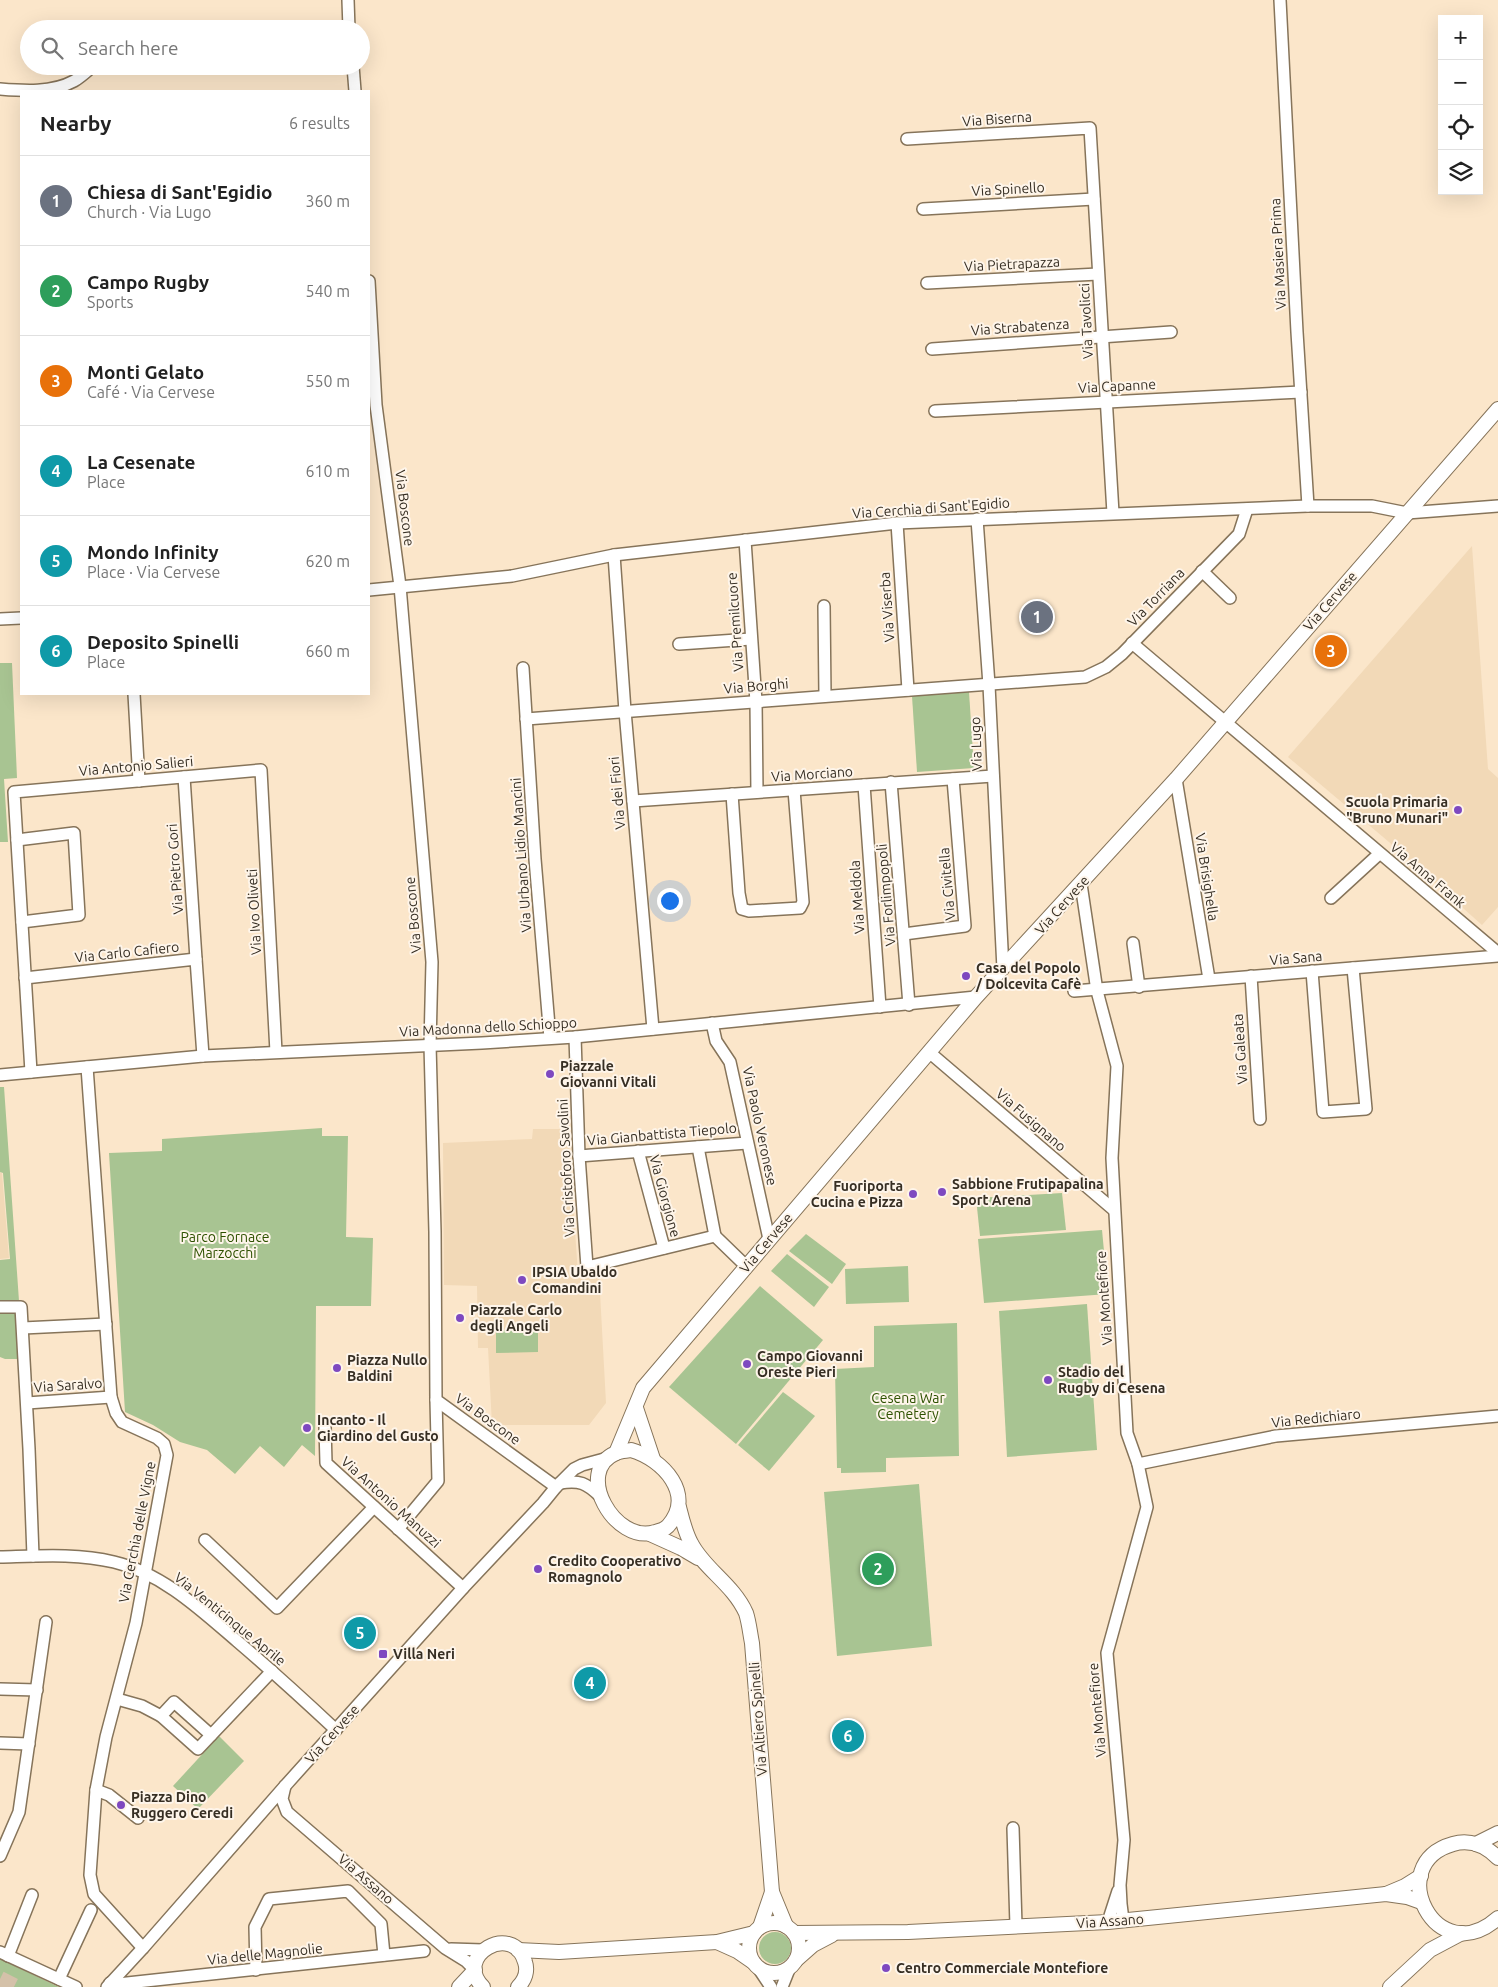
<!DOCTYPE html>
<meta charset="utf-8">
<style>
body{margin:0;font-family:Ubuntu,sans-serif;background:#f2f2f2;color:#222}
.controls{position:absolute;right:15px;top:15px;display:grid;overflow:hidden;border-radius:0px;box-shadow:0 5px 20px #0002}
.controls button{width:45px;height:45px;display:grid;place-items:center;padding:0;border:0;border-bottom:1px solid #e0e0e0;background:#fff;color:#222;font:25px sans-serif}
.you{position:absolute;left:669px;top:900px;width:18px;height:18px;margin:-12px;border:4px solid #fff;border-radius:50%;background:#1a73e8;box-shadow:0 0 0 8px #1a73e833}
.badge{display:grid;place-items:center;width:32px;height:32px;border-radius:50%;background:#0b8043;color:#fff;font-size:16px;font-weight:700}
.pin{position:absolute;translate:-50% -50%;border:2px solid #fff;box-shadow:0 1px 5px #0006}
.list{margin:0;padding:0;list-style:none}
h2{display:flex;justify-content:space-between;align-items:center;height:65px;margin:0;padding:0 20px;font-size:21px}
h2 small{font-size:16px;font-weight:400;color:#767676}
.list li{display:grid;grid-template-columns:32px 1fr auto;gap:15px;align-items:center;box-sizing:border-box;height:90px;padding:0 20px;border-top:1px solid #e0e0e0}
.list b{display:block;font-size:19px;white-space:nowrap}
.list p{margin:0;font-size:16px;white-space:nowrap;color:#767676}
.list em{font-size:16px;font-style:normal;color:#767676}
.icon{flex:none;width:28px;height:28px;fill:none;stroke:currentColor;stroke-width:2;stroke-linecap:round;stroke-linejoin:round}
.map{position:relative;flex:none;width:1498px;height:1987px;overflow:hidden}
.search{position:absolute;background:#fff;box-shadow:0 5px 20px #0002;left:20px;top:20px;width:350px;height:55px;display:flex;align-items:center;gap:12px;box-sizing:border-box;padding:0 18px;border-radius:28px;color:#767676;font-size:19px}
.panel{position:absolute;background:#fff;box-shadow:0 5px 20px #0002;left:20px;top:90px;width:350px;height:605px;border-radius:0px}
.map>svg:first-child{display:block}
</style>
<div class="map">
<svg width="1498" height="1987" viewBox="0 0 1498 1987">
<rect width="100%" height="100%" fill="#fbe6ca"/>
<!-- built -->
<g fill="#f2d9b7">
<path d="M1472 546 1488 769 1498 778V907L1482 925 1389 842 1288 757Z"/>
<path d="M533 1129H568L578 1274H599L606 1403 589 1425H492L488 1348H478L477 1286 444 1285 443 1143 532 1139Z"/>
<path d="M0 1172 2 1173 9 1258 0 1259Z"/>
</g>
<!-- green -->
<g fill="#a8c492">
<path d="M0 663H12L17 778 4 779 8 842H0Z"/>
<path d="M969 692 974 768 917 772 912 696Z"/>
<path d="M0 1087H4L19 1301 0 1302V1260L10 1259 3 1173 0 1172Z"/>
<path d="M322 1128V1136H348L346 1237 373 1238 371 1306H316L315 1456 302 1445 284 1467 260 1446 235 1474 207 1450 180 1442 153 1425 125 1412 109 1153 162 1151V1139Z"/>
<path d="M1062 1193 1066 1230 980 1236 976 1198Z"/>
<path d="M1102 1230 1108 1294 984 1303 978 1239Z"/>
<path d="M806 1234 846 1264 832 1284 789 1251Z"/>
<path d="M787 1254 829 1287 814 1307 771 1271Z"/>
<path d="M908 1266 909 1302 846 1304 845 1269Z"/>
<path d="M760 1286 823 1340 736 1444 669 1387Z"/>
<path d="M1087 1304 1097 1450 1007 1457 999 1311Z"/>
<path d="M0 1311 14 1312 17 1316 19 1359H5L0 1357Z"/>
<path d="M957 1323 959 1456 886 1458V1472L841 1473V1468H837L835 1369 874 1367V1326Z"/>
<path d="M496 1330H538V1352L496 1353Z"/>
<path d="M783 1392 815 1416 769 1471 738 1445Z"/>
<path d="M919 1484 932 1646 837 1656 824 1492Z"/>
<path d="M219 1736 244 1761 198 1809 173 1786Z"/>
<circle cx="775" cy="1948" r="16"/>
<path d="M0 1959 59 1987H6L0 1984Z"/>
</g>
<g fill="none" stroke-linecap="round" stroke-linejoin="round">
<!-- highway-tunnel -->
<path stroke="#d4c1a9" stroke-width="16" stroke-dasharray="16 8" stroke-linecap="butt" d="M0 1979 16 1987"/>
<defs>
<g id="minor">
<path d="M348 0 349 29"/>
<path d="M1280 0 1297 332 1308 506"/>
<path d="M353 66 355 91"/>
<path d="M0 89C24 91 52 93 74 81 81 77 87 71 93 66"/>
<path d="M907 139 1090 128 1113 513"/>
<path d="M923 209 1094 199"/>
<path d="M369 281 376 405 400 586 432 962 430 1045 435 1232 436 1400 556 1487"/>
<path d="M927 283 1098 274"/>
<path d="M932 349 1171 332"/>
<path d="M935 411 1301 392"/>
<path d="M977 519 989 685 1003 969"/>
<path d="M897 523 908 690"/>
<path d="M745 540 756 702 757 792"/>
<path d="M614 555 625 711 653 1029"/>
<path d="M1202 571 1230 598"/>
<path d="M369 590 512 576 614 555 897 523 1308 506H1372L1407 513 1498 506"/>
<path d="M824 606 825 696"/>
<path d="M0 619 21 618"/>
<path d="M1132 643 1498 953"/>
<path d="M679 644 751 639"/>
<path d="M523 668 535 859 550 1038"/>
<path d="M134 694 139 781"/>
<path d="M526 719 1085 677 1106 667 1122 654 1239 534 1247 509"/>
<path d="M184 777 196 959"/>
<path d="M1176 779 1209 979"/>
<path d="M891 782 909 1005"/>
<path d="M864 785 880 1007"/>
<path d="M732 794 739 893 742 909 749 911 800 908 803 902 794 790"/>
<path d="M633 801 993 776"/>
<path d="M17 840 74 833 79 915 22 922"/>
<path d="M1081 884 1097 991 1117 1066 1112 1158 1127 1433 1138 1464 1147 1507 1107 1653 1124 1840 1120 1885 1121 1904 1123 1920"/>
<path d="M1331 898 1379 854"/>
<path d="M904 934 965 926 953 779"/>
<path d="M1133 943 1139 987"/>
<path d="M1312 971 1323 1112 1366 1109 1353 968"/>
<path d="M1251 976 1260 1119"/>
<path d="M25 978 196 959 203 1056"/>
<path d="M1074 991 1498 956"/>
<path d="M712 1023 716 1041 730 1062 769 1239"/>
<path d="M575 1037 579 1156 587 1267 715 1236"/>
<path d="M929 1052 1114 1210"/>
<path d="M87 1067 111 1397 116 1413 122 1422 157 1438 164 1444 167 1455 136 1623 106 1737 96 1790 90 1875 94 1894 143 1948"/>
<path d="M31 1072 14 792 261 770 276 1052"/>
<path d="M0 1075 203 1056 482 1043 575 1037 976 997"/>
<path d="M698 1147 715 1236"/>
<path d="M638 1151 664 1248"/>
<path d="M579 1156 747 1143"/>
<path d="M715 1236 746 1266"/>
<path d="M0 1307H21L29 1449 33 1556"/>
<path d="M23 1328 106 1324"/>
<path d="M27 1403 111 1397"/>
<path d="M325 1427 326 1463 463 1588"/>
<path d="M1138 1464 1276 1436 1498 1416"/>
<path d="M560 1483C580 1480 586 1483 600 1496"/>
<path d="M398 1529 438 1481 436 1400"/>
<path d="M205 1540 277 1608 374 1507"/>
<path d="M0 1557C38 1556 77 1553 114 1562 162 1573 201 1610 237 1641 271 1670 304 1700 336 1730"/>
<path d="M0 1689 37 1690"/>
<path d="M117 1699 142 1706 161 1716 198 1749 272 1671"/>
<path d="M161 1716 174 1702 211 1735"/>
<path d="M0 1743 29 1744"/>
<path d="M285 1786 282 1799 287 1812 445 1948 466 1961 475 1970"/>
<path d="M96 1790 109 1795 138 1818"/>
<path d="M1013 1828 1016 1926"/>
<path d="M0 1856 19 1812 46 1622"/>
<path d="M1108 1922 1118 1891"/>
<path d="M451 1949 483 1950"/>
<path d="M0 1952 76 1987"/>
<path d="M8 1956 32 1895"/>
<path d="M759 1969 771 1987"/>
<path d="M256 1970 255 1927 269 1899 348 1891 381 1924 384 1955"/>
<path d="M59 1979 91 1910"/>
<path d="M110 1983 118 1984 424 1951"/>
<path d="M107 1987 143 1948 285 1786 463 1588 543 1503 556 1487 574 1469 582 1465 608 1458"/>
<path d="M782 1987 790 1967"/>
</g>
<g id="major">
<path d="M636 1408 653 1459"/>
<path d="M631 1450C663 1459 696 1495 668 1526 664 1530 660 1531 655 1532 615 1545 573 1471 616 1453 620 1451 626 1451 631 1450Z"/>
<path d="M616 1453 643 1388 976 997 1176 779 1498 409"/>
<path d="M679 1507C682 1519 685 1532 691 1543 704 1569 733 1584 746 1613 749 1622 750 1633 752 1643L772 1892 786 1926"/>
<path d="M650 1534 681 1548 698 1558"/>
<path d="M1476 1844 1498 1833"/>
<path d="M1498 1858C1486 1846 1470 1839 1453 1844 1382 1864 1436 1973 1498 1918"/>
<path d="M1386 1894 1405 1886 1421 1876"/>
<circle cx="774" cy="1948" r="25"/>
<path d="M760 1927 772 1892"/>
<path d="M794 1933 908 1932 1108 1922 1386 1894 1407 1897 1421 1902"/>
<path d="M717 1942 737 1951 753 1962"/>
<path d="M518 1950 559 1952 717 1942 754 1933"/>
<path d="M796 1960 813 1945 832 1935"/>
<path d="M459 1987 475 1970"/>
<path d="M483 1987C452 1956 513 1921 525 1962 528 1971 525 1980 518 1987"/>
<path d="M1390 1987 1430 1950 1462 1933"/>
</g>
</defs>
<!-- minor casing -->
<use href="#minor" stroke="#86745a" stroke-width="14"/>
<!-- major casing -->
<use href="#major" stroke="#86745a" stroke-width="16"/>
<!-- minor -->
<use href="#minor" stroke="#fff" stroke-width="11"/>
<!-- major -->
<use href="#major" stroke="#fff" stroke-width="14"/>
</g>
<!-- markers -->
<g fill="#7e49c0" stroke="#fef5ea" stroke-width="2">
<circle cx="1458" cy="810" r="5"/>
<circle cx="966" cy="976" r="5"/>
<circle cx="550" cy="1074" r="5"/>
<circle cx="942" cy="1192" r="5"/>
<circle cx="913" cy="1194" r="5"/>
<circle cx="522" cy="1280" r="5"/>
<circle cx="460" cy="1318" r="5"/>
<circle cx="747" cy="1364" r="5"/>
<circle cx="337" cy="1368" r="5"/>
<circle cx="1048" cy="1380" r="5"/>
<circle cx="307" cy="1428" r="5"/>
<circle cx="538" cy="1569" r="5"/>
<rect x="378" y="1649" width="10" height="10" rx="2.5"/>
<circle cx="121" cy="1805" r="5"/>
<circle cx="886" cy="1968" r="5"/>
</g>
<g text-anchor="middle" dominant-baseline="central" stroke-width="4" stroke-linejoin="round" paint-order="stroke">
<!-- street labels -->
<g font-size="14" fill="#362e23" stroke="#fef5ea">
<text transform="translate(997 119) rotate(-4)">Via Biserna</text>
<text transform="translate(1008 189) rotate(-3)">Via Spinello</text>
<text transform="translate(1278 254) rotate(-93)">Via Masiera Prima</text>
<text transform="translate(1012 264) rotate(-3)">Via Pietrapazza</text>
<text transform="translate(1086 321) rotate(-93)">Via Tavolicci</text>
<text transform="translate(1020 327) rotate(-4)">Via Strabatenza</text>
<text transform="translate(1117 386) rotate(-3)">Via Capanne</text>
<text transform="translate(405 508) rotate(83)">Via Boscone</text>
<text transform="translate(931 508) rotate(-4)">Via Cerchia di Sant'Egidio</text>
<text transform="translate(1156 597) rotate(-46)">Via Torriana</text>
<text transform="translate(1330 601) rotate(-49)">Via Cervese</text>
<text transform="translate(887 607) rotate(-94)">Via Viserba</text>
<text transform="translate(735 622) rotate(-94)">Via Premilcuore</text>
<text transform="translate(756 686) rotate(-5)">Via Borghi</text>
<text transform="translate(976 744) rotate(-92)">Via Lugo</text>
<text transform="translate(136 766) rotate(-5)">Via Antonio Salieri</text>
<text transform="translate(812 774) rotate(-4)">Via Morciano</text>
<text transform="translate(617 793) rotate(-95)">Via dei Fiori</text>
<text transform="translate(521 855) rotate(-94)">Via Urbano Lidio Mancini</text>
<text transform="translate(175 869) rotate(-94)">Via Pietro Gori</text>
<text transform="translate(1428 875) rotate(40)">Via Anna Frank</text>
<text transform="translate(1207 877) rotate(81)">Via Brisighella</text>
<text transform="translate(947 884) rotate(-95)">Via Civitella</text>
<text transform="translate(886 895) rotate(-95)">Via Forlimpopoli</text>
<text transform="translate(857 897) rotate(-94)">Via Meldola</text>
<text transform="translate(1062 905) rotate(-48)">Via Cervese</text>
<text transform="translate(254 912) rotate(-93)">Via Ivo Oliveti</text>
<text transform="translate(413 915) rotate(-95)">Via Boscone</text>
<text transform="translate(127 952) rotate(-6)">Via Carlo Cafiero</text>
<text transform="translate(1296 958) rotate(-5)">Via Sana</text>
<text transform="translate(488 1027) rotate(-3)">Via Madonna dello Schioppo</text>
<text transform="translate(1240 1049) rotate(-94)">Via Galeata</text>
<text transform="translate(1031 1120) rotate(41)">Via Fusignano</text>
<text transform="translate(760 1126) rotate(78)">Via Paolo Veronese</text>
<text transform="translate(662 1134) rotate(-5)">Via Gianbattista Tiepolo</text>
<text transform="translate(566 1168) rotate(-93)">Via Cristoforo Savolini</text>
<text transform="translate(665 1196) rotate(75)">Via Giorgione</text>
<text transform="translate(766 1243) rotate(-50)">Via Cervese</text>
<text transform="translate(1104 1298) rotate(-94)">Via Montefiore</text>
<text transform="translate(68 1385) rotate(-4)">Via Saralvo</text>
<text transform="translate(1316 1418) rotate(-6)">Via Redichiaro</text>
<text transform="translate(488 1419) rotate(36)">Via Boscone</text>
<text transform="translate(391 1502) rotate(42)">Via Antonio Manuzzi</text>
<text transform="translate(137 1532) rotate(-79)">Via Cerchia delle Vigne</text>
<text transform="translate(230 1619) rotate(39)">Via Venticinque Aprile</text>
<text transform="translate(1097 1710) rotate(-95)">Via Montefiore</text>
<text transform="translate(758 1719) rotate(-94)">Via Altiero Spinelli</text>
<text transform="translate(332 1734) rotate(-48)">Via Cervese</text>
<text transform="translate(366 1879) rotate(41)">Via Assano</text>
<text transform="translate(1110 1921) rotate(-4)">Via Assano</text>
<text transform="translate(265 1954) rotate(-6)">Via delle Magnolie</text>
</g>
<!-- poi labels -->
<g font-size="14" font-weight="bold" fill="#362e23" stroke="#fef5ea" text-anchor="start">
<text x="1448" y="802" text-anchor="end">Scuola Primaria<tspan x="1448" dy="16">"Bruno Munari"</tspan></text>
<text x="976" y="968">Casa del Popolo<tspan x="976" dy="16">/ Dolcevita Cafè</tspan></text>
<text x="560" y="1066">Piazzale<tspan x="560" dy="16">Giovanni Vitali</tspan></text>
<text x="952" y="1184">Sabbione Frutipapalina<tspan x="952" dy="16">Sport Arena</tspan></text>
<text x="903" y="1186" text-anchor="end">Fuoriporta<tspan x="903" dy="16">Cucina e Pizza</tspan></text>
<text x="532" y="1272">IPSIA Ubaldo<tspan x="532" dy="16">Comandini</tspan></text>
<text x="470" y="1310">Piazzale Carlo<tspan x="470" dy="16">degli Angeli</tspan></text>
<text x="757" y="1356">Campo Giovanni<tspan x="757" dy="16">Oreste Pieri</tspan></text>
<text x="347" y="1360">Piazza Nullo<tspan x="347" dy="16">Baldini</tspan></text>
<text x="1058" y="1372">Stadio del<tspan x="1058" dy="16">Rugby di Cesena</tspan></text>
<text x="317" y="1420">Incanto - Il<tspan x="317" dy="16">Giardino del Gusto</tspan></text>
<text x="548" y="1561">Credito Cooperativo<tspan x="548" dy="16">Romagnolo</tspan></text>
<text x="393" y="1654">Villa Neri</text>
<text x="131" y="1797">Piazza Dino<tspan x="131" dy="16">Ruggero Ceredi</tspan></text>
<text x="896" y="1968">Centro Commerciale Montefiore</text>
</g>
<!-- park labels -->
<g font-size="14" fill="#2e5100" stroke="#fef5ea">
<text x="225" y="1237">Parco Fornace<tspan x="225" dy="16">Marzocchi</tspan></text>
<text x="908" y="1398">Cesena War<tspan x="908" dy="16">Cemetery</tspan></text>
</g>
</g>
</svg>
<div class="controls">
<button>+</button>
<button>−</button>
<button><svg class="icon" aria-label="locate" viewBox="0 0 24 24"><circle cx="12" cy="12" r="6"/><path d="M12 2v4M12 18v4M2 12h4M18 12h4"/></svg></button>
<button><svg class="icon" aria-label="layers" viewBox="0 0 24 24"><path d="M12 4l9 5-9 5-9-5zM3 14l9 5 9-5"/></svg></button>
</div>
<div class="you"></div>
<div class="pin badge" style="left:1037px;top:617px;background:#6b7280">1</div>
<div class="pin badge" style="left:878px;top:1569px;background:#2e9e5b">2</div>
<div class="pin badge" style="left:1331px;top:651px;background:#e8710a">3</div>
<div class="pin badge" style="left:590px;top:1683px;background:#0f9aa8">4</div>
<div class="pin badge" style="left:360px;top:1633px;background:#0f9aa8">5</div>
<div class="pin badge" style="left:848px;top:1736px;background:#0f9aa8">6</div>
<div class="search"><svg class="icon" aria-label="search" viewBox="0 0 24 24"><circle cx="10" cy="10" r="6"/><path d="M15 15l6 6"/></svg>Search here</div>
<section class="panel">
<h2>Nearby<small>6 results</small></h2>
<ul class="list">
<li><span class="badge" style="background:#6b7280">1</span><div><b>Chiesa di Sant'Egidio</b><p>Church · Via Lugo</p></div><em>360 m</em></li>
<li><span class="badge" style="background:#2e9e5b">2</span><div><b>Campo Rugby</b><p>Sports</p></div><em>540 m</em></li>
<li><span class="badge" style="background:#e8710a">3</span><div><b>Monti Gelato</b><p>Café · Via Cervese</p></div><em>550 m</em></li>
<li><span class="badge" style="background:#0f9aa8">4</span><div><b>La Cesenate</b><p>Place</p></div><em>610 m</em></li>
<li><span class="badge" style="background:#0f9aa8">5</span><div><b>Mondo Infinity</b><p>Place · Via Cervese</p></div><em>620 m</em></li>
<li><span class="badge" style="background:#0f9aa8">6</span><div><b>Deposito Spinelli</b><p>Place</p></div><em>660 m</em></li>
</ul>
</section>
</div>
